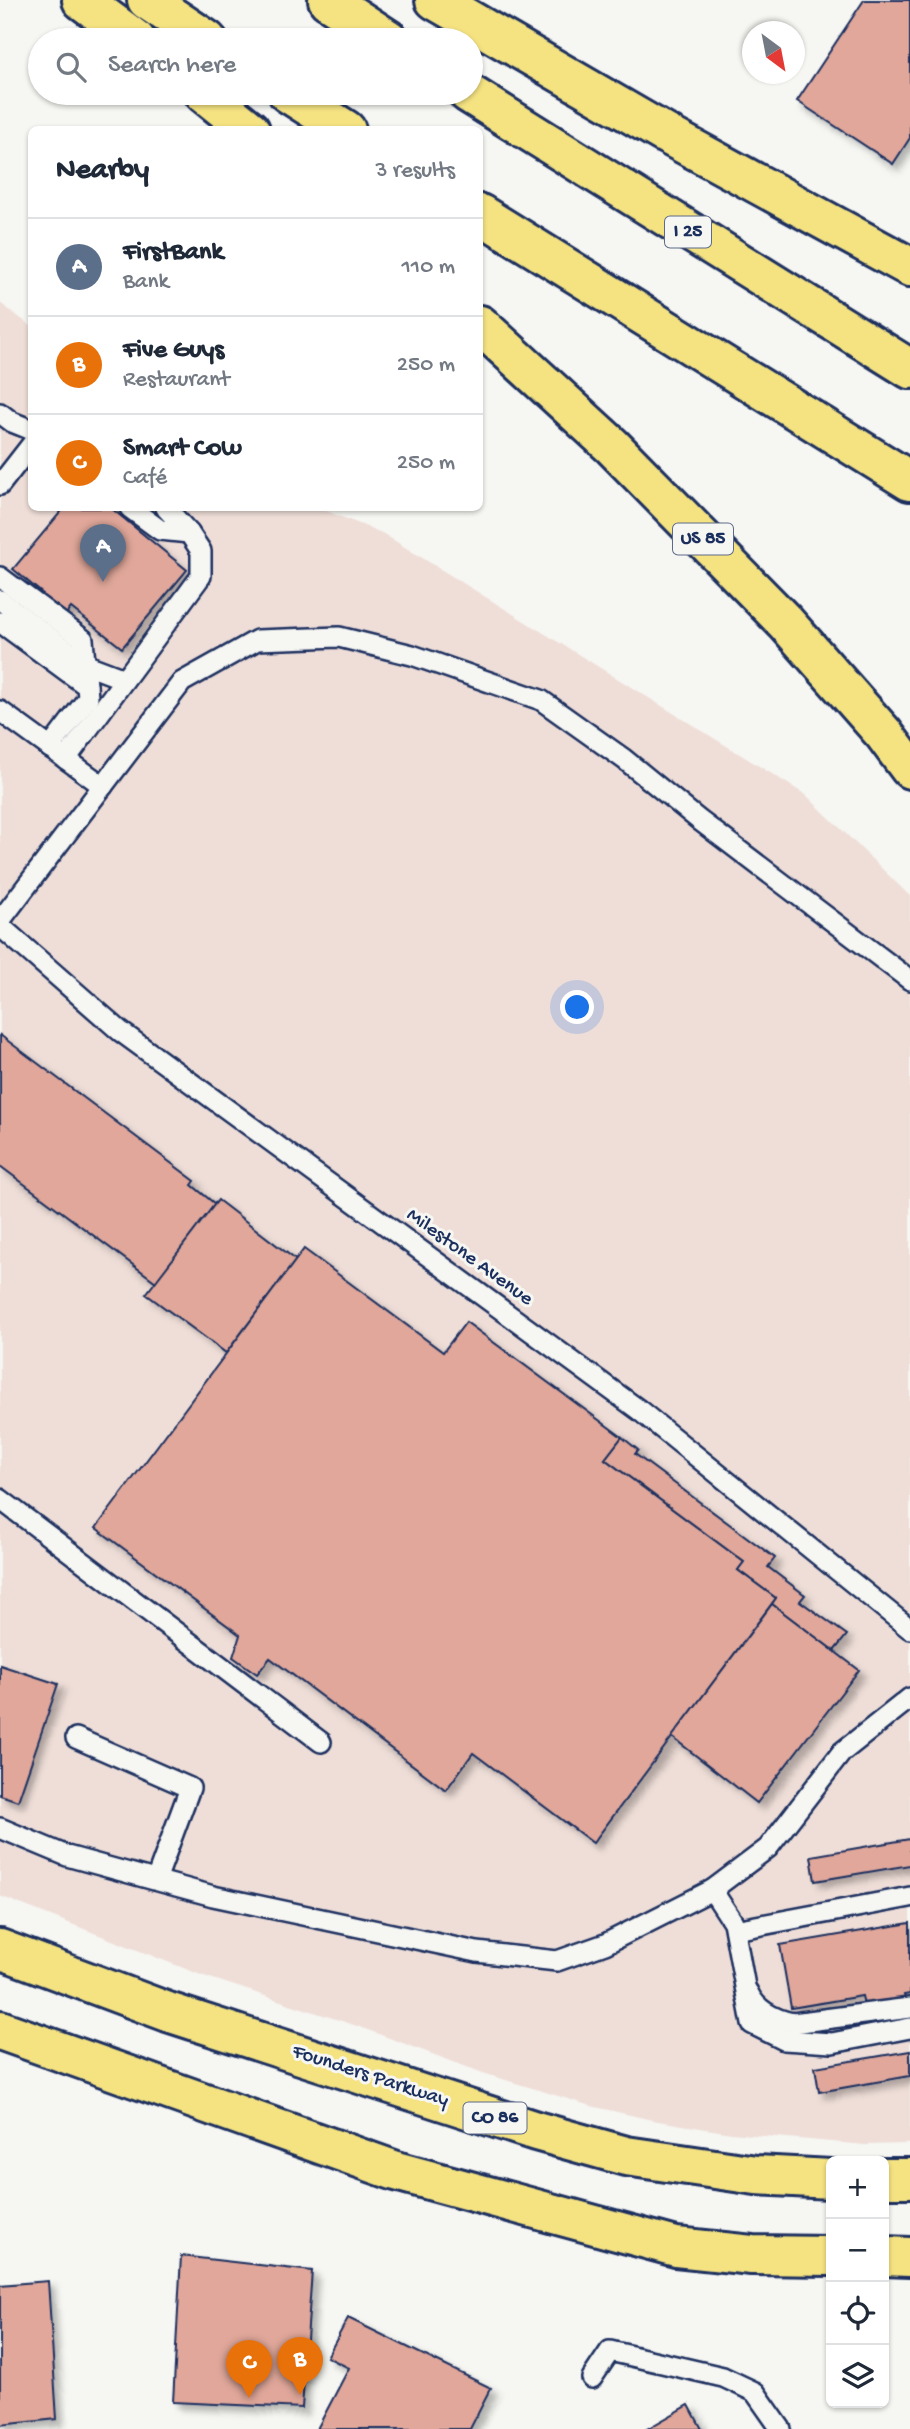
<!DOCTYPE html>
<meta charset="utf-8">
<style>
body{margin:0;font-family:"Gochi Hand",sans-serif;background:#f6f6f7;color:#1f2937}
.controls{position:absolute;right:21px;bottom:21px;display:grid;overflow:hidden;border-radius:10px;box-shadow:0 2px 5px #0004}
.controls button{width:63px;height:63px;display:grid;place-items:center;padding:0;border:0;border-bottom:2px solid #e0e1e3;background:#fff;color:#1f2937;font:35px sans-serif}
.compass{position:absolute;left:742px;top:21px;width:63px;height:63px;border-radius:50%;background:#fff;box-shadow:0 2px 5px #0004;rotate:148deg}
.you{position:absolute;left:578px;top:1008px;width:24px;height:24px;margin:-18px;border:5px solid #fff;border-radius:50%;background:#1a73e8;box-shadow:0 0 0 10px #1a73e833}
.badge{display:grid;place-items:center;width:46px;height:46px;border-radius:50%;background:#db2777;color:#fff;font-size:23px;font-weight:700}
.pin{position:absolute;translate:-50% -58px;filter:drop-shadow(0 2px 4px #0008)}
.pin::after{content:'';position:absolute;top:37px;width:24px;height:21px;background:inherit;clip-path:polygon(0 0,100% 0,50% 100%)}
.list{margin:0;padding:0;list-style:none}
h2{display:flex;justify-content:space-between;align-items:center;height:91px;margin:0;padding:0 28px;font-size:30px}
h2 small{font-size:23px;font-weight:400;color:#747a83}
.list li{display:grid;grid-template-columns:46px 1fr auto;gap:21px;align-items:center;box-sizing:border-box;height:98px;padding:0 28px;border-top:2px solid #e0e1e3}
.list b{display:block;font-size:26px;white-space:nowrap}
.list p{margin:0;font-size:23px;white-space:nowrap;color:#747a83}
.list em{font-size:23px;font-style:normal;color:#747a83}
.icon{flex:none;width:38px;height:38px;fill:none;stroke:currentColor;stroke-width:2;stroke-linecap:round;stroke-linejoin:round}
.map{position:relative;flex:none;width:910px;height:2429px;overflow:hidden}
.search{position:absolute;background:#fff;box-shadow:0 2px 5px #0004;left:28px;top:28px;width:455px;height:77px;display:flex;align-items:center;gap:18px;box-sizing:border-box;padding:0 24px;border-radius:38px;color:#747a83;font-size:26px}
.panel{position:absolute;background:#fff;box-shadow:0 2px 5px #0004;left:28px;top:126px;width:455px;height:385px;border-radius:10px}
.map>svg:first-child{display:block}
</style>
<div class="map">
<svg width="910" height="2429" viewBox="0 0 910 2429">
<defs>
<filter id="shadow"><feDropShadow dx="6" dy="6" stdDeviation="3.5" flood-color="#0004"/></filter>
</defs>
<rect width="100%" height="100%" fill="#f6f6f2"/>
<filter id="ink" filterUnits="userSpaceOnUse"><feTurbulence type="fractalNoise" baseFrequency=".0143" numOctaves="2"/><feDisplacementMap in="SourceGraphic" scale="14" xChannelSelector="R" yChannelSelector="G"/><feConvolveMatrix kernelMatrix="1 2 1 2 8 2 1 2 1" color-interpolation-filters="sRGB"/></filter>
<g filter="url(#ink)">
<!-- built -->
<path fill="#efded8" d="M0 303 31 326 32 508H319L382 533 806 795 910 896V2144L865 2145 731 2133 652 2120 591 2106 483 2073 357 2026 201 1975 0 1896Z"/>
<!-- building -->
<g fill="#e0a79a" stroke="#1b2f5e" stroke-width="2" filter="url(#shadow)">
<path d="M864 0H910V138L893 164 797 101Z"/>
<path d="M64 508H111L187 570 122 648 71 608 48 636 24 616 43 594 13 569Z"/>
<path d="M0 1035 195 1181 192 1185 215 1204 156 1282 0 1166Z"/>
<path d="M218 1200 296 1260 226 1353 146 1294Z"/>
<path d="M304 1249 443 1352 466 1322 622 1437 605 1459 744 1562 738 1570 776 1598 593 1843 473 1753 446 1790 270 1658 257 1674 233 1657 240 1635 96 1528Z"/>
<path d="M622 1437 638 1450 635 1454 775 1558 768 1567 805 1595 800 1601 847 1635 834 1651 772 1604 776 1598 738 1570 744 1562 605 1459Z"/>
<path d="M772 1604 859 1670 757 1803 672 1737Z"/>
<path d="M0 1665 58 1684 18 1801 0 1795Z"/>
<path d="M910 1839V1865L815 1881 811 1856Z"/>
<path d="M910 1923V1994L904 1995 906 2003 865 2009 862 1996 791 2008 780 1945Z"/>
<path d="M910 2051V2076L819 2092 815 2067Z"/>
<path d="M181 2256 312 2271 302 2408 173 2402Z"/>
<path d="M48 2281 57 2419 0 2425V2285Z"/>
<path d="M348 2318 491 2388 470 2429H317L349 2368 327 2357Z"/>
<path d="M689 2405 702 2429H647Z"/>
</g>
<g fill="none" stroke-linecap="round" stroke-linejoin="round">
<defs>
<g id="lane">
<path d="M0 413 12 422 32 430"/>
<path d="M0 485 32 444"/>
<path d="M130 508 160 530 189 533"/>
<path d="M0 577 83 639 87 686"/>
<path d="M0 600 87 665 124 679"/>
<path d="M0 622 87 686 88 698 50 748"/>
<path d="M0 711 103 786"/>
<path d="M66 759 201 576V551L189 533 166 508"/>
<path d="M0 921 182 682 257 640 339 637 412 655 541 700 624 759 699 820 910 980"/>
<path d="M0 926 120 1031 639 1410 910 1629"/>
<path d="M0 1499 321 1742"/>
<path d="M76 1738 190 1788 156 1880"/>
<path d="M0 1828 67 1856 213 1896 477 1952 557 1961 605 1944 712 1890 768 1848 842 1752 910 1698"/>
<path d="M712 1890 733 1922 752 2024 784 2040 832 2043 910 2028"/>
<path d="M735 1930 910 1897"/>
<path d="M748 1992C756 2010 774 2019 793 2023L910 2008"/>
<path d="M592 2378 610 2351 723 2377 755 2392 781 2429"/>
</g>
<g id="highway">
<path d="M82 0 136 40"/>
<path d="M147 0 207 40"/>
<path d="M328 0 389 40"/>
<path d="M435 0 666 134 910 267"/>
<path d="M204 93 250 130"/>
<path d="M288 93 346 130"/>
<path d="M468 93 910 369"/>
<path d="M480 214 910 481"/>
<path d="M480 325 612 446 786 623 884 734 910 769"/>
<path d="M0 1949 168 2012 536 2131 626 2156 756 2175 831 2179"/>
<path d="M0 2030 396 2171 676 2247 752 2255 831 2256"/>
<path d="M884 2178H910"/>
<path d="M884 2256 910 2257"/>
</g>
</defs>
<!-- lane casing -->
<use href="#lane" stroke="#1b2f5e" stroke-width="24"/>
<!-- highway casing -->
<use href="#highway" stroke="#1b2f5e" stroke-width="44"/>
<!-- lane -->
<use href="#lane" stroke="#f6f6f2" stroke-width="19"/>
<!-- highway -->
<use href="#highway" stroke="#f5e382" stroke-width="38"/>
</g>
</g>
<g text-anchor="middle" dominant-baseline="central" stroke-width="6" stroke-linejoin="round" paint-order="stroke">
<!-- shield labels -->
<g fill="#f6f6f2" stroke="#5d6b8a" stroke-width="2">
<rect x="665" y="216.5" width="46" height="31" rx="5"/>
<rect x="673" y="523.5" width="60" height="31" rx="5"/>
<rect x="463.5" y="2102.5" width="63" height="31" rx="5"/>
</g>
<g font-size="19" font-weight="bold" fill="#1b2f5e">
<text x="688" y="232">I 25</text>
<text x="703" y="539">US 85</text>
<text x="495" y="2118">CO 86</text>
</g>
<!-- street labels -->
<g font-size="21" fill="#1b2f5e" stroke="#f6f6f2">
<text transform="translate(469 1258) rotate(36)">Milestone Avenue</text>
<text transform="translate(370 2077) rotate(18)">Founders Parkway</text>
</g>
</g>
</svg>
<div class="controls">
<button>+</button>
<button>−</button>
<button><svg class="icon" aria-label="locate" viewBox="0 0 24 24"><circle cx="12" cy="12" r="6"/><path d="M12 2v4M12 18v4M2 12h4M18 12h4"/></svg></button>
<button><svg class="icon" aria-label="layers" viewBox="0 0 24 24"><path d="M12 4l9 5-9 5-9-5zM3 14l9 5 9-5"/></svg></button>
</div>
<svg class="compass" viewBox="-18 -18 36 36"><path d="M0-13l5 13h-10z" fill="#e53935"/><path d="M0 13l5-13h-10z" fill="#747a83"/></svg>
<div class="you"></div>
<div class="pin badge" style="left:103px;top:582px;background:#5c6f8a">A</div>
<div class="pin badge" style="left:300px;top:2395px;background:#e8710a">B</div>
<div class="pin badge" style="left:249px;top:2398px;background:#e8710a">C</div>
<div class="search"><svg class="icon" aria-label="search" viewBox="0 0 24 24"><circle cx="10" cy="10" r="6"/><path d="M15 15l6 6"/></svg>Search here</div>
<section class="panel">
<h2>Nearby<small>3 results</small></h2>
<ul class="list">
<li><span class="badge" style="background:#5c6f8a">A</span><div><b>FirstBank</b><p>Bank</p></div><em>110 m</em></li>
<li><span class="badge" style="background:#e8710a">B</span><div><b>Five Guys</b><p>Restaurant</p></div><em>250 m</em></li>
<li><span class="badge" style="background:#e8710a">C</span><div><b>Smart Cow</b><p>Café</p></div><em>250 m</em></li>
</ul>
</section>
</div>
